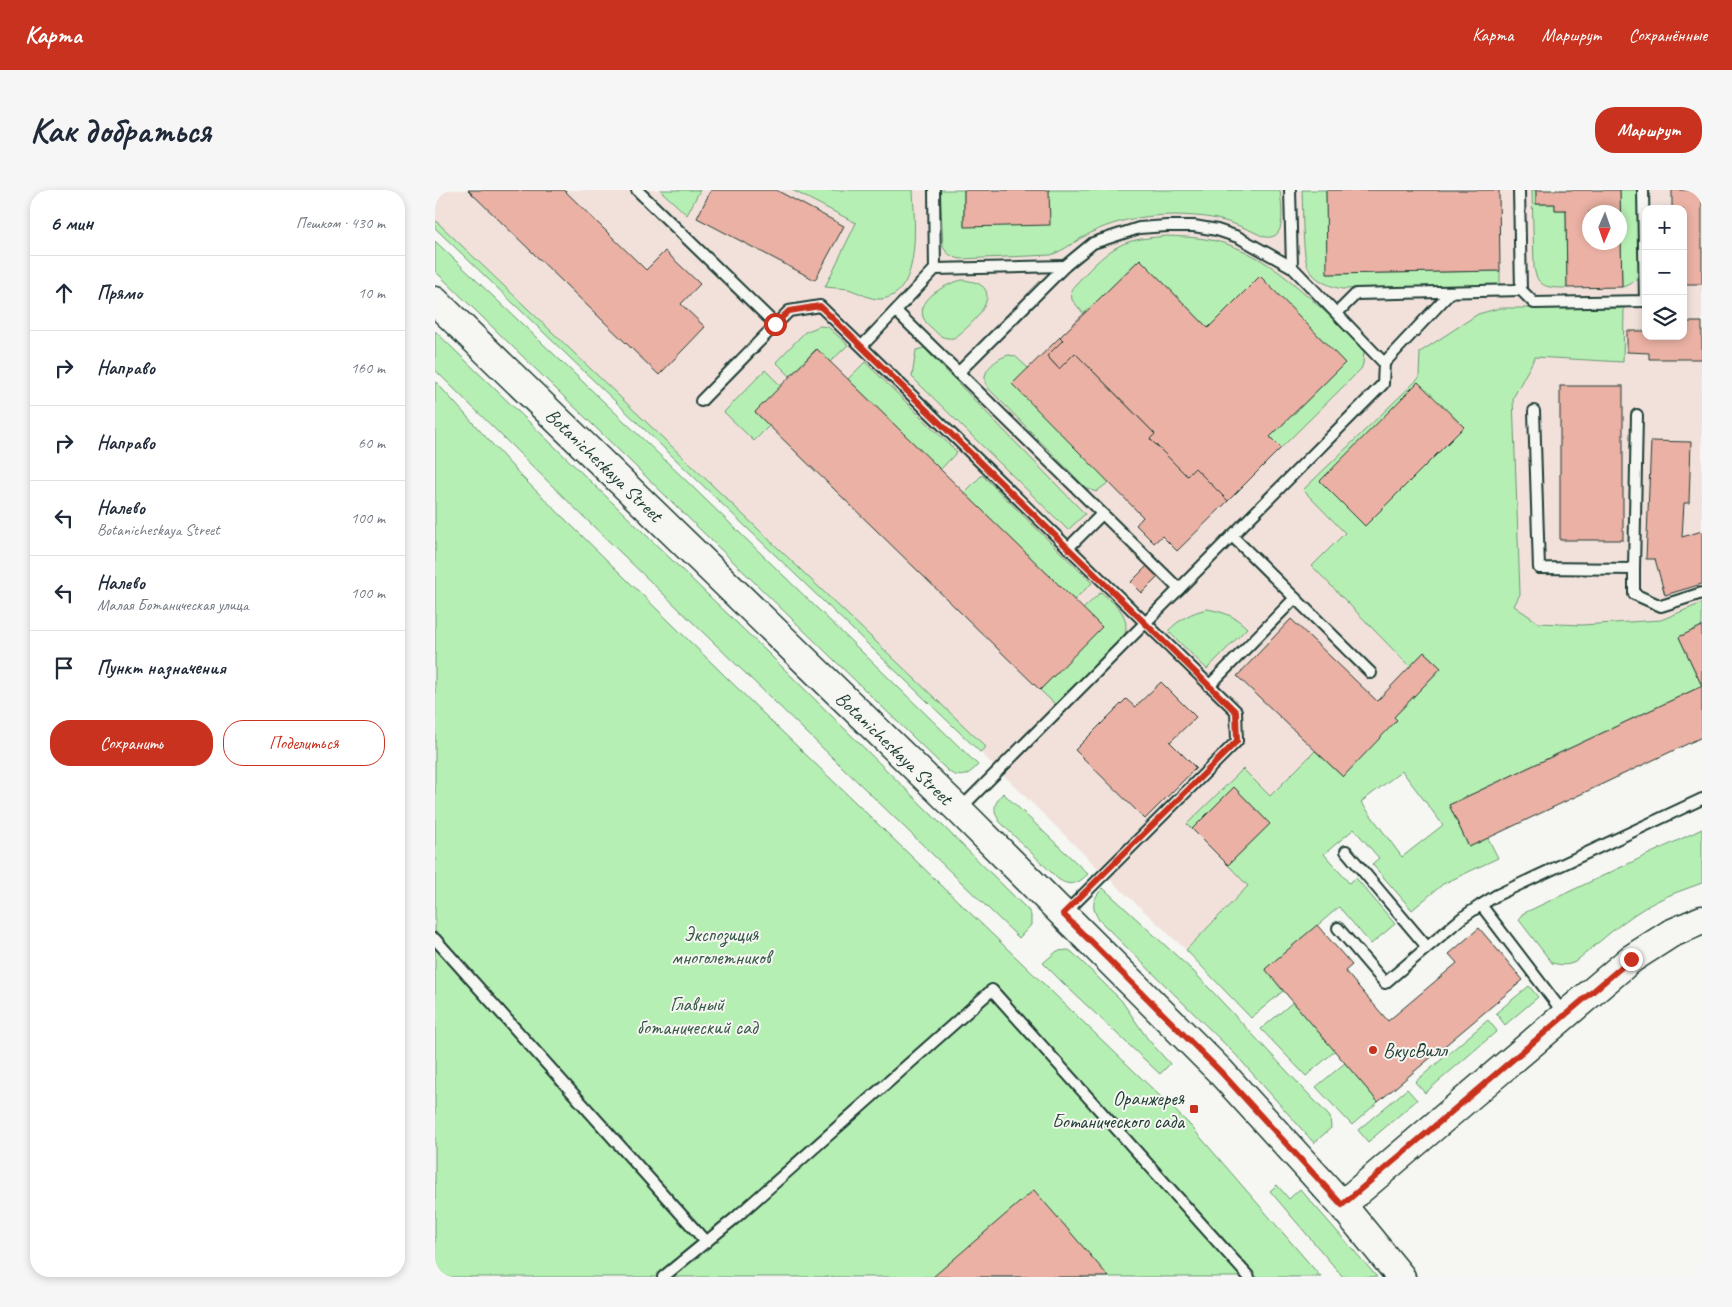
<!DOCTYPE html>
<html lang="ru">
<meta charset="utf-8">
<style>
body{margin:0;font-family:Caveat,sans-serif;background:#f6f6f7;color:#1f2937}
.controls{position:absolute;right:15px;top:15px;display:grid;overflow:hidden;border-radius:10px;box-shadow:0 2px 8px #0003}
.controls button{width:45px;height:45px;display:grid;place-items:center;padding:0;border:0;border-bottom:1px solid #e0e1e3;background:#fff;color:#1f2937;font:25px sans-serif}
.compass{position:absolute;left:1147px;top:15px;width:45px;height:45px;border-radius:50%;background:#fff;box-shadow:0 2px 8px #0003;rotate:182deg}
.stop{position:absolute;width:15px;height:15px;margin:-11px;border:4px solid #c8321e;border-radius:50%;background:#fff}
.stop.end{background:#c8321e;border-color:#fff;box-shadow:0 1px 5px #0008}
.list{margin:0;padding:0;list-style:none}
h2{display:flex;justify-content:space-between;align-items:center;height:65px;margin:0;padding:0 20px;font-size:21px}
h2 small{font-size:16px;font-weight:400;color:#747a83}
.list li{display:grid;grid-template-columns:32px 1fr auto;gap:15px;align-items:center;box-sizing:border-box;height:75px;padding:0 20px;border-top:1px solid #e0e1e3}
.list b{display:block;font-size:19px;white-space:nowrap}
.list p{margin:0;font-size:16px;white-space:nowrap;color:#747a83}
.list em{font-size:16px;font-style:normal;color:#747a83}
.actions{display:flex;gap:10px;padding:15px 20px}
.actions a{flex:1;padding:11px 0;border:1px solid #c8321e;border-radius:20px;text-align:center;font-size:18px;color:#c8321e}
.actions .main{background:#c8321e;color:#fff}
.icon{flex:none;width:28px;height:28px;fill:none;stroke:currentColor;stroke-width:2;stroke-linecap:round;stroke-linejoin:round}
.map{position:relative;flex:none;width:1267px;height:1087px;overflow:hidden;border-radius:20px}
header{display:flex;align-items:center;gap:30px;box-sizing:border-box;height:70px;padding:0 25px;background:#c8321e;color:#fff}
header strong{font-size:24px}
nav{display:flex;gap:28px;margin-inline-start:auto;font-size:18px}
.intro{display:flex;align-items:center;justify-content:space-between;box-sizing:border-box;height:120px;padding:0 30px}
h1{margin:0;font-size:35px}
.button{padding:12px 22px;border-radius:20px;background:#c8321e;color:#fff;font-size:18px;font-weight:700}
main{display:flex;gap:30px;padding:0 30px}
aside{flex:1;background:#fff;border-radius:20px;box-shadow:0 2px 8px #0003}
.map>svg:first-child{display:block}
</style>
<header>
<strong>Карта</strong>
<nav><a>Карта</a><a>Маршрут</a><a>Сохранённые</a></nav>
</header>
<div class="intro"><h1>Как добраться</h1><a class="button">Маршрут</a></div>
<main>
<aside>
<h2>6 мин<small>Пешком · 430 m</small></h2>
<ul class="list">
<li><svg class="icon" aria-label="ahead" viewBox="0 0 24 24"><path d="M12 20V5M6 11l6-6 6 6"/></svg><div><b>Прямо</b></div><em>10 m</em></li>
<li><svg class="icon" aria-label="right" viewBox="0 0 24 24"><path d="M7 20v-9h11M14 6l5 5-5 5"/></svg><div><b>Направо</b></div><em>160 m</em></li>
<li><svg class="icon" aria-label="right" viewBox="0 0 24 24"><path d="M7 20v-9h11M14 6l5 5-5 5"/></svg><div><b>Направо</b></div><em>60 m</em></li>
<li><svg class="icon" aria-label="left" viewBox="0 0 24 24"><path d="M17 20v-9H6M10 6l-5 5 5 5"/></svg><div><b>Налево</b><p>Botanicheskaya Street</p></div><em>100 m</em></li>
<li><svg class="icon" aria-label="left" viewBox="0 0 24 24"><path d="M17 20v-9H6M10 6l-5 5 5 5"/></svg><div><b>Налево</b><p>Малая Ботаническая улица</p></div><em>100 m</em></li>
<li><svg class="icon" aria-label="arrive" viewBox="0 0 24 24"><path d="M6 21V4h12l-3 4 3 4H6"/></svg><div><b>Пункт назначения</b></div></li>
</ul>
<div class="actions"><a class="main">Сохранить</a><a>Поделиться</a></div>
</aside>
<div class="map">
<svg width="1267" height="1087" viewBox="0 0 1267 1087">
<rect width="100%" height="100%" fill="#f6f6f2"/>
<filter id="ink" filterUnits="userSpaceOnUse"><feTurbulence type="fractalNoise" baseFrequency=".02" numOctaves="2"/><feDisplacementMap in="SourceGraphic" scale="10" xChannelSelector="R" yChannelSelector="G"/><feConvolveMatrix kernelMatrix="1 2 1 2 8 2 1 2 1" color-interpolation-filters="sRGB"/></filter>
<g filter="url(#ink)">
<!-- built -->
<path fill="#f2e1db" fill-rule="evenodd" d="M0 0H1267V413L1226 430 1147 435 1104 433 813 696 751 760 669 684 545 562 550 557 0 30ZM1211 19H1248V146H1211ZM1154 22H1184V52H1154Z"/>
<!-- green -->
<g fill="#b6efb3" stroke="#6a9674" fill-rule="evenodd">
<path d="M225 0H265L252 25Z"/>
<path d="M357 0H478C479 28 488 105 446 109 435 110 424 102 413 99 406 98 398 98 390 97L421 33Z"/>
<path d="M505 0H529V36L614 0H845C846 11 851 41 839 46 833 49 827 46 821 43 802 34 781 27 760 26 724 23 684 27 652 45 640 51 630 60 616 65L526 69C517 67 513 65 508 57Z"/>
<path d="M867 0H891L893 84 1065 81V96L907 99C894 96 880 91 873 77 867 64 868 17 867 0Z"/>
<path d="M1097 0H1101V14H1120V20H1131L1132 98C1113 98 1102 98 1099 77Z"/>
<path d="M1185 0H1203L1204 80C1203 90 1197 95 1187 97Z"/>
<path d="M0 30 551 557 545 562 0 38Z"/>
<path d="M732 46C755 47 778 48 800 57 833 70 860 94 886 118 901 132 917 146 929 162L928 174 926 179 846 258 835 247 910 173 825 87 773 138 705 69 649 124 637 110 636 100 639 96C652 82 666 66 682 57 697 48 716 48 732 46Z"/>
<path d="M0 51 232 272 543 575C534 585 525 590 513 581L0 81Z"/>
<path d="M527 90C577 94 540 134 519 148 509 149 504 146 498 139 494 136 490 132 488 127 482 108 513 93 527 90Z"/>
<path d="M1065 118H1189L1188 172 1100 167 1078 208 1085 404 1079 416 1104 433 1147 435 1226 430 1267 413V436L1244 447 1267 496 1014 615 1034 657 1053 648 1063 668 1008 694 977 720 937 674 944 668 919 639 889 664 914 693 921 688 960 734 936 754 904 717 831 779 848 801 816 828 751 760 813 696 793 675 835 634 799 597 757 639 752 634 808 579 835 606 880 561 908 587 959 527 1006 478 989 462 975 477 877 376 910 343 868 300 984 188 985 162 1043 124ZM967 581 1008 635 967 667 926 612Z"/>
<path d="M385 136 393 137 413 155 395 172 381 159 355 186 341 172 370 142Z"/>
<path d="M0 141 332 462 593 720 596 725V735L584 748 155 333 0 180Z"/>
<path d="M489 158 650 324 633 340 477 187 481 160Z"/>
<path d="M574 165 580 166 593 178 674 292 661 302 651 298 554 199C552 196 549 192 550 188 550 177 565 167 574 165Z"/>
<path d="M430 172 522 262 505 280 413 189Z"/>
<path d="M330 180 346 196 320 222 334 236 319 251 289 222Z"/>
<path d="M0 191 87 287 338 533 754 934 886 1087H0Z"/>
<path d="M547 285 657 393 639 410 529 303Z"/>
<path d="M666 402C679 414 695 423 690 444L621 515 605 500 666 437 648 419Z"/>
<path d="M772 419C789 422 800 426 812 438L772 479 733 441C745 429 755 423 772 419Z"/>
<path d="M568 603 653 684C643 694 635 697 623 689L565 632C557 620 559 613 568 603Z"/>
<path d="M1267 639V693C1251 699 1235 704 1220 712 1191 727 1166 751 1140 772 1132 776 1126 775 1117 773L1084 730 1087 724Z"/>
<path d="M668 698 758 781 895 927 896 938 879 953 801 865 664 730C656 717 657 709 668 698Z"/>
<path d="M634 760 638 763 686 810 712 848 735 874 725 884 630 795 608 773 622 761Z"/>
<path d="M1094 796 1103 807 1070 835 1061 823Z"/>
<path d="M858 812 900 861 871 886 826 839Z"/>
<path d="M1053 830 1062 841 990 903 980 892Z"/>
<path d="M910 873 943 912 917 935 881 897Z"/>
<path d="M972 899 982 910 933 952 923 940Z"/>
<path d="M842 995 854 1009 865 999 942 1087H908L835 1001Z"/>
</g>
<!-- building -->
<g fill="#eab1a4" stroke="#1f3d34" fill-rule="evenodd">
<path d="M33 0H129L211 80 230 61 265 94 246 114 270 137 224 185Z"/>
<path d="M276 0H341L409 36 380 90 262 28Z"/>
<path d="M529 0H614L615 35 529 37Z"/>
<path d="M891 0H1064L1065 81 892 84Z"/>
<path d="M1101 0H1185L1187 97 1132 98 1131 20H1120V14H1101ZM1154 22H1184V52H1154Z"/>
<path d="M1237 0H1267V94H1248V19H1237Z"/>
<path d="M705 69 773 138 825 86 910 173 835 247 846 258 793 311 760 278 752 286 715 249 720 244 640 163 624 179 612 166 628 150 625 147Z"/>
<path d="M1248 132H1267V169H1214V163L1192 162V141H1211V146H1248Z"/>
<path d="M625 147 628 150 612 166 624 179 640 163 720 244 715 249 752 286 760 278 793 311 742 361 727 346 719 353 701 335 708 327 577 194Z"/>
<path d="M382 159 667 437 605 500 320 222Z"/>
<path d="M983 192 1029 237 930 336 885 291Z"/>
<rect x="1125" y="196" width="63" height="154"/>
<path d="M1216 251 1256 252 1254 313H1249L1247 347 1267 341V394L1230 405 1220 369H1211Z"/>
<path d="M713 375 724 386 707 403 696 392Z"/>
<path d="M856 429 942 511 989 462 1006 478 959 527 962 530 908 587 802 486Z"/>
<path d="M1267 436V547L1034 657 1014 615 1267 496 1244 447Z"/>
<path d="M726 492 761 527 735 552 761 578 710 629 640 560 691 509 700 517Z"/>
<path d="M799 597 835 634 793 675 757 639Z"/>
<path d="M882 735 917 775 910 781 953 831 1022 773 1014 764 1044 738 1088 790 943 912 830 779Z"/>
<path d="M599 1000 674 1087H498Z"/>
</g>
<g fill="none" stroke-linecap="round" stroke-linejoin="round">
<defs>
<g id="lane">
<path d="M202 0 340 134"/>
<path d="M499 0 500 79"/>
<path d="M855 0 857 77"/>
<path d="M1086 100 1099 113 1210 111 1208 0"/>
<path d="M461 121 744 399"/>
<path d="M902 123 921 104 1086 100 1084 0"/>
<path d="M427 156 500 79 630 76"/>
<path d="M949 173 1016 102"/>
<path d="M523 183 630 76 658 53 704 38 732 36H759L782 40 803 47 857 77 949 173 948 194 525 619"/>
<path d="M266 211 354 121 385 116 801 521 802 551 630 723"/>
<path d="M1099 221 1104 378 1199 379V404L1226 416 1267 403"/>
<path d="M797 346 936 483"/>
<path d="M633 358 667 324"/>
<path d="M1199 379 1202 225"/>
<path d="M774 496 860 408"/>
<path d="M911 661 992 757"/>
<path d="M903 738 950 793 1028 727 1046 715"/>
<path d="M0 749 271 1052"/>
<path d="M1130 825 1046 715 1062 705 1267 609"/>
<path d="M228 1087 299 1029 557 800 814 1087"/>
</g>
<g id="secondary">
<path d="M0 111 524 620 785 881 907 1015 966 1087"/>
<path d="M907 1015 1196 769 1235 744 1267 730"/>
</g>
</defs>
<!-- lane casing -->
<use href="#lane" stroke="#1f3d34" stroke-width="14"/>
<!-- secondary casing -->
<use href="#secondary" stroke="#1f3d34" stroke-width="31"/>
<!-- lane -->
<use href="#lane" stroke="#f6f6f2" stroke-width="10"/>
<!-- secondary -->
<use href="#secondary" stroke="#f6f6f2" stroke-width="28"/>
</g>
</g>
<g fill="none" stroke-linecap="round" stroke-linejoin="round" filter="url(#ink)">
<!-- route -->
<path stroke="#c8321e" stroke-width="6" d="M340 134 354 121 385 116 801 522 802 551 628 724 785 881 907 1015 1196 769"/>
</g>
<!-- markers -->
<g fill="#c8321e" stroke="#f6f6f2" stroke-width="2">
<circle cx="938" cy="860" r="5"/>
<rect x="754" y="914" width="10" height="10" rx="2.5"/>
</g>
<g text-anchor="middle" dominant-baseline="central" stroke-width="4" stroke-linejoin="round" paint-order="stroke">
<!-- street labels -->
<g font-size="20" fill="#1f3d34" stroke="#f6f6f2">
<text transform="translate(169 275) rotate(44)">Botanicheskaya Street</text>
<text transform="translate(459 558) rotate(44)">Botanicheskaya Street</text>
</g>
<!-- park labels -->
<g font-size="20" fill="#365847" stroke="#f6f6f2">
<text x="286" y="744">Экспозиция<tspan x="286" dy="23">многолетников</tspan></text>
<text x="262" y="814">Главный<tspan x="262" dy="23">ботанический сад</tspan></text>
</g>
<!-- poi labels -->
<g font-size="20" fill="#1f3d34" stroke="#f6f6f2" text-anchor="start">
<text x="948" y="860">ВкусВилл</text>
<text x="749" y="908" text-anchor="end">Оранжерея<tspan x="749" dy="23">Ботанического сада</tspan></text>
</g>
</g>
</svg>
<div class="controls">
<button>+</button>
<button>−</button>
<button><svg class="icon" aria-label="layers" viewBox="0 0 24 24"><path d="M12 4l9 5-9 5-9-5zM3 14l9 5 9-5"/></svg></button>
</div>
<svg class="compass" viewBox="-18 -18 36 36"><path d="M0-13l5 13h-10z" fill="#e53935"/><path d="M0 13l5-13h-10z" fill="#747a83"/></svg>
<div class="stop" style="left:340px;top:134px"></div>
<div class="stop end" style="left:1196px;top:769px"></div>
</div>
</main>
